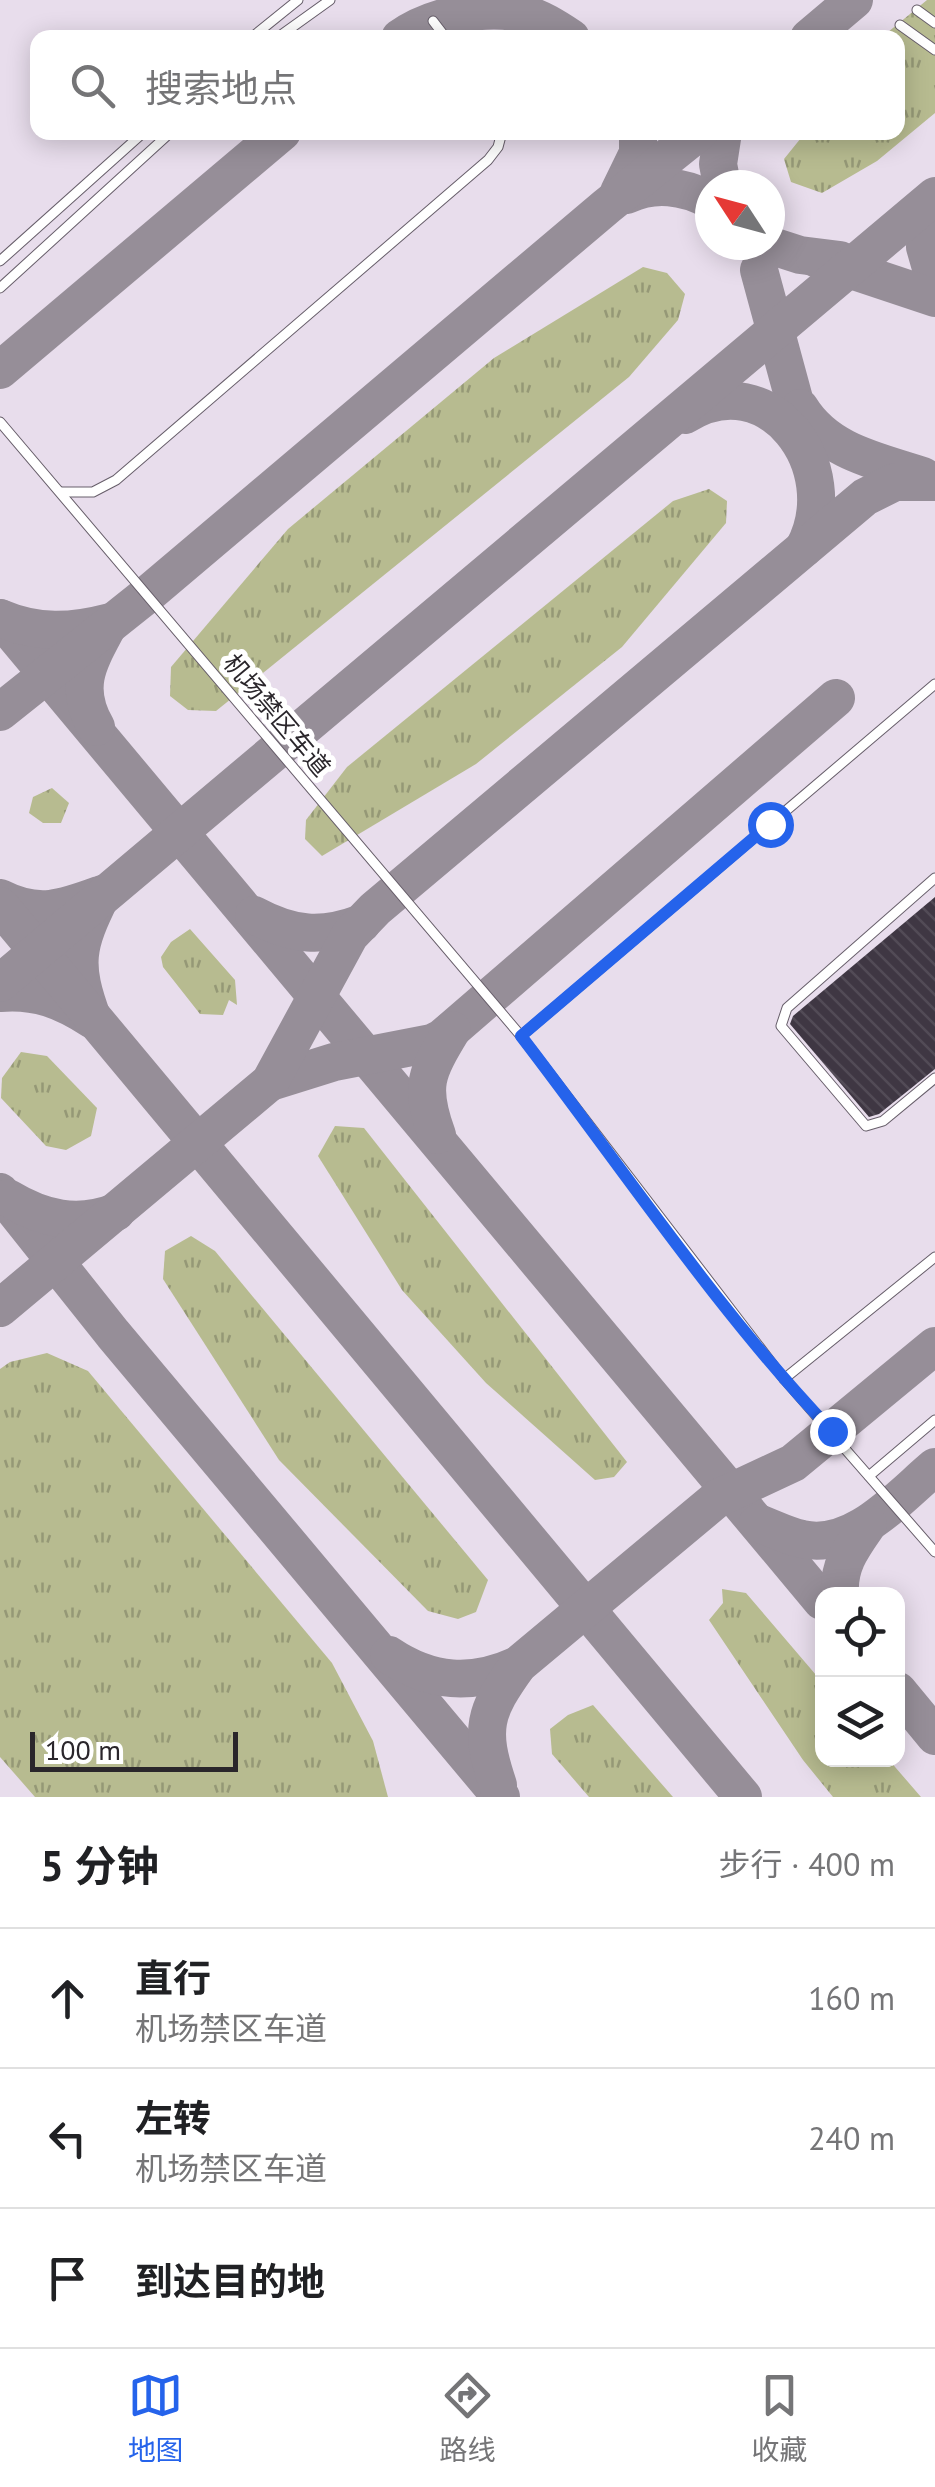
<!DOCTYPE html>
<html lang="zh">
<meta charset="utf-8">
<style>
body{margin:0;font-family:"PT Sans","Noto Sans SC",sans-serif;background:#f2f2f2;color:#202124}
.controls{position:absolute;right:30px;bottom:30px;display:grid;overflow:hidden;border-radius:20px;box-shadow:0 5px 25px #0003}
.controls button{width:90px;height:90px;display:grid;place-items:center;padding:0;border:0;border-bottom:2px solid #e0e0e0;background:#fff;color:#202124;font:50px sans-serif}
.compass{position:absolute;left:695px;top:170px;width:90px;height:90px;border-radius:50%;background:#fff;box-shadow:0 5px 25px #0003;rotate:306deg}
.scale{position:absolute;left:30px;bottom:25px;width:208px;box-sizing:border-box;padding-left:10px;border:5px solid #2a262b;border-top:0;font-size:28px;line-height:35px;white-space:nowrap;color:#2a262b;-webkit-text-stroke:8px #fff;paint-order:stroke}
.stop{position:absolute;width:30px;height:30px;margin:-22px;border:8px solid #2563eb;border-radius:50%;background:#fff}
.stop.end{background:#2563eb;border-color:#fff;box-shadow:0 2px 10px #0008}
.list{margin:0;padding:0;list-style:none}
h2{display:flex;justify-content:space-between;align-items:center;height:130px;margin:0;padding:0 40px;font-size:42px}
h2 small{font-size:32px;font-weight:400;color:#757577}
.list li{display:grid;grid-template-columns:65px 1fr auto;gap:30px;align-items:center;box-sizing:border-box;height:140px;padding:0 40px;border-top:2px solid #e0e0e0}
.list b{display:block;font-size:38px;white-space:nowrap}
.list p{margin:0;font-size:32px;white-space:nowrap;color:#757577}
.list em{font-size:32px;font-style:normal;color:#757577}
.icon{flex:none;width:55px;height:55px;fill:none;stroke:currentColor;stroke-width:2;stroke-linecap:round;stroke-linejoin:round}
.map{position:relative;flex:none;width:935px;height:1797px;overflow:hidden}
.search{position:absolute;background:#fff;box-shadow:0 5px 25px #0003;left:30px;right:30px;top:30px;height:110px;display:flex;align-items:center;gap:25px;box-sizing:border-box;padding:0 35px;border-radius:20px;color:#757577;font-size:38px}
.sheet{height:550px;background:#fff}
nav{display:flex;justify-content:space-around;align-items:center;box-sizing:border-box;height:140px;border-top:2px solid #e0e0e0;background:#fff;font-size:28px;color:#757577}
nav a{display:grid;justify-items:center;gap:5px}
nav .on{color:#2563eb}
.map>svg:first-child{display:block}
</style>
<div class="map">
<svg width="935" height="1797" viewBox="0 0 935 1797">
<defs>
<pattern id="grass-tufts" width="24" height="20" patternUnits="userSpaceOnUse" patternTransform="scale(2.5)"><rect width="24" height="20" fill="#b7bb90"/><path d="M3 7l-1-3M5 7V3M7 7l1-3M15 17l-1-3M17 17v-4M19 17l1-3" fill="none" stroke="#959876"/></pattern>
<pattern id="building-back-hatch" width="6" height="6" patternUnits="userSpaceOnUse" patternTransform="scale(2.5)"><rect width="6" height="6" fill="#3f3743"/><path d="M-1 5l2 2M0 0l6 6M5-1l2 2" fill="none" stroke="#524b56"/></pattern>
</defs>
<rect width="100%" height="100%" fill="#e8ddec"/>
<!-- grass -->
<g fill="url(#grass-tufts)">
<path d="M927 0H935V113L877 161 822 193 791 182 784 159 805 133 898 132V38L882 37Z"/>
<path d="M643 267 667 273 685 294 678 320 629 377 216 711 188 710 170 696 171 667 288 529 494 358Z"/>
<path d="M709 489 727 501 726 523 622 647 476 764 322 856 305 839 306 820 347 767 673 501Z"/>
<path d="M52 788 69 803 61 823H43L29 813 33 797Z"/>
<path d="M190 929 235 980 237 1005 229 1000 223 1015 200 1014 163 967 161 957 171 942Z"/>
<path d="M21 1052 47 1056 97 1108 91 1136 66 1150 46 1146 1 1098 2 1078Z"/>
<path d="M335 1126 364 1128 627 1462 614 1477 595 1480 486 1383 402 1290 318 1156Z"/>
<path d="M191 1236 215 1251 488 1580 476 1612 458 1619 428 1611 279 1460 163 1279 165 1251Z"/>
<path d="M47 1353 88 1371 332 1663 373 1741 388 1797H35L0 1757V1369L10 1362Z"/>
<path d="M722 1589 746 1593 822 1682V1760H889L921 1797H833L803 1760 709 1620 723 1603Z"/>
<path d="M593 1705 673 1797H589L552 1754 550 1729 568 1715Z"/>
</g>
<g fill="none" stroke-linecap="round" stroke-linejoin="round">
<!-- taxiway -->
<g stroke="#968e98" stroke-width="38">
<path d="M400 38C432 15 483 6 521 13 539 17 556 28 571 38"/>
<path d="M809 38 854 0"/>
<path d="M722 185 718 164 723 132"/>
<path d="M619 192 638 153V132"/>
<path d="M627 195C654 182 684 186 710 200"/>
<path d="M935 206 925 247 935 282"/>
<path d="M769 245 800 255 840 260"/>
<path d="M815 258 935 298"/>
<path d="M759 270 807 447"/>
<path d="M0 370 282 132"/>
<path d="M800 408C827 452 877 461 923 476"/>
<path d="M685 415C768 362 847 467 804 548"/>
<path d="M0 618 822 1601"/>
<path d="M0 618C37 634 72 632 110 622 90 660 72 685 96 727"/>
<path d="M0 712 148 594 607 206 699 132"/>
<path d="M0 898C39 918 64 908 102 894 76 946 72 964 93 1020 62 1000 37 990 0 993"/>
<path d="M0 906 743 1797"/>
<path d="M254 915C293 936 322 938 362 923"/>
<path d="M0 983 935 196"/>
<path d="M270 1082 334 1062 432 1043 442 1038 836 698"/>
<path d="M437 1135C419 1086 426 1073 452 1030"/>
<path d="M0 1192 113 1334 501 1797"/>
<path d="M8 1198C43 1219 77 1227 116 1212"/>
<path d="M0 1308 270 1082 350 935 375 909 865 497 895 482H935"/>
<path d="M758 1523C772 1528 787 1536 802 1539 854 1551 900 1496 935 1467"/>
<path d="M840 1594C838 1565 852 1547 868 1524"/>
<path d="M389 1655C431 1683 472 1686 518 1665"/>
<path d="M898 1691 935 1736"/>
<path d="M498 1785C479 1729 484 1712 518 1665L718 1498 793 1463 935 1346"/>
</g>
</g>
<!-- building -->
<path fill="url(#building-back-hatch)" d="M935 897V1069L879 1114 869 1117 790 1024 793 1016Z"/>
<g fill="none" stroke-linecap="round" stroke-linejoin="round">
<defs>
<g id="service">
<path d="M917 10 935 23"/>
<path d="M433 21 446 38"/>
<path d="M900 25 935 50"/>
<path d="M251 38 298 0"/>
<path d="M277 38 330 0"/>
<path d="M0 261 144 132"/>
<path d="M0 288 171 132"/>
<path d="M0 422 521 1036 935 684"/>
<path d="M61 492H93L116 480 488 160 498 147 502 132"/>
<path d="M935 878 787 1008 781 1026 866 1126 883 1121 935 1078"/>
<path d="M521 1036 784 1379 935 1552"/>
<path d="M784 1379 935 1257"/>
<path d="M869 1476 935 1420"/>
</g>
</defs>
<!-- service casing -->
<use href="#service" stroke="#675e6a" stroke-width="11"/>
<!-- service -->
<use href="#service" stroke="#fff" stroke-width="9"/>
</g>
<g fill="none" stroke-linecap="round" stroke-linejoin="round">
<!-- route -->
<path stroke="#2563eb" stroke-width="12" d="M770 824 521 1036C621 1166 719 1313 832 1431"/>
</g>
<g text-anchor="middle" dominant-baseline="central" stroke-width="10" stroke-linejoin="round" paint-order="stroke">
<!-- street labels -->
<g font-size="25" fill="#2a262b" stroke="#fff">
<text transform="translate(277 715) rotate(50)">机场禁区车道</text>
</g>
</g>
</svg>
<div class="controls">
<button><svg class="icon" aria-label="locate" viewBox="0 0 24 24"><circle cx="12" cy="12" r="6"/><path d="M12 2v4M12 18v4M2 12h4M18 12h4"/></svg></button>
<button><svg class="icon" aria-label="layers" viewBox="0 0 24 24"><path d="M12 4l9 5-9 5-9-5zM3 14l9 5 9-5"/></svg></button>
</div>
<svg class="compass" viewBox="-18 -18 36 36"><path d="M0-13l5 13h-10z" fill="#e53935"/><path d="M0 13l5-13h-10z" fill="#757577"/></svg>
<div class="scale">100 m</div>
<div class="stop" style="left:770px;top:824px"></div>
<div class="stop end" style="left:832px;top:1431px"></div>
<div class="search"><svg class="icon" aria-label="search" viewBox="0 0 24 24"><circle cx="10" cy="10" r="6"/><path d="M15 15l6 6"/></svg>搜索地点</div>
</div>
<section class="sheet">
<h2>5 分钟<small>步行 · 400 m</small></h2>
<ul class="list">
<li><svg class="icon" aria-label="ahead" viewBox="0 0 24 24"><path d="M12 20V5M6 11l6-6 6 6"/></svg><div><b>直行</b><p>机场禁区车道</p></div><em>160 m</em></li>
<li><svg class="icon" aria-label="left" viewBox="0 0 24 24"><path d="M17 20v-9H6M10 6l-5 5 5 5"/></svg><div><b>左转</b><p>机场禁区车道</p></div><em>240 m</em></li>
<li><svg class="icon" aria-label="arrive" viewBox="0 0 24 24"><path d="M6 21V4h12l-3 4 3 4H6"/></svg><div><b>到达目的地</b></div></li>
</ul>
</section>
<nav>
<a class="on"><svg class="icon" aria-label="map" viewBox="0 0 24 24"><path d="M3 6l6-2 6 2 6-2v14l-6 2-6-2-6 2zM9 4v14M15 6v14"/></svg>地图</a>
<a><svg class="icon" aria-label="directions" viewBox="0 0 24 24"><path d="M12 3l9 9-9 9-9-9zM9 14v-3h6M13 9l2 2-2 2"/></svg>路线</a>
<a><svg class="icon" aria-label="saved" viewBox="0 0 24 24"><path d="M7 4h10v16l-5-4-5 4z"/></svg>收藏</a>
</nav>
